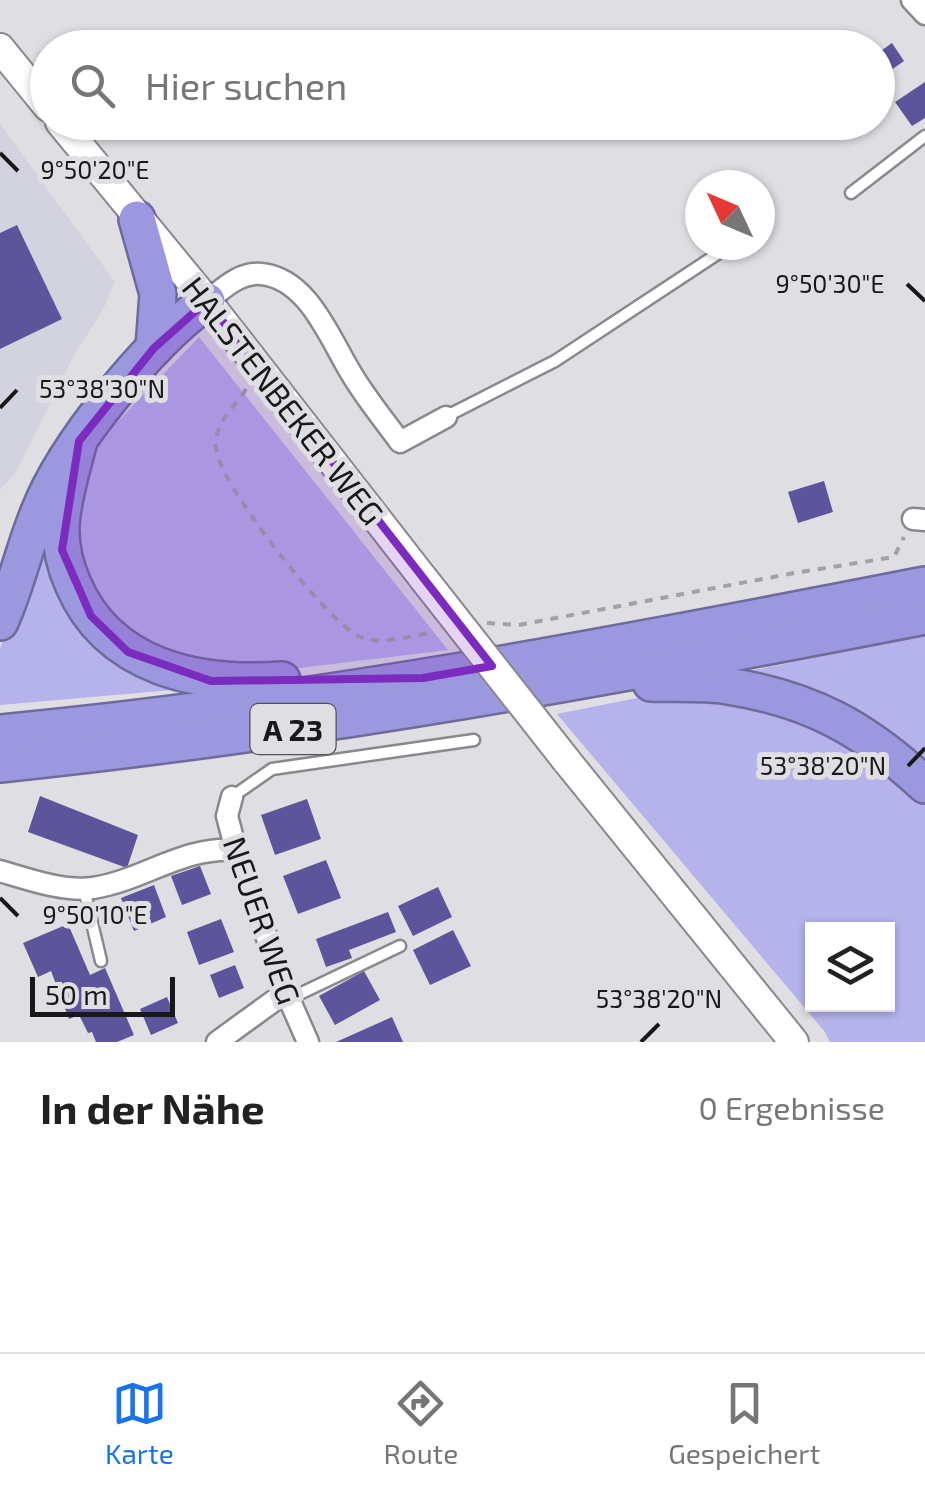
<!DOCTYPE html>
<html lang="de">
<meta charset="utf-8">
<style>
body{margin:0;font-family:"Exo 2",sans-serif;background:#f6f6f6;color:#222}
.controls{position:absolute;right:30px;bottom:30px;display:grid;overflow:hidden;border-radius:0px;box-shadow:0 2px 8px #0004}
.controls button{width:90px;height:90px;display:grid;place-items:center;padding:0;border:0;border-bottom:2px solid #e0e0e0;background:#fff;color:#222;font:50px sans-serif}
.compass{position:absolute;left:685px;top:170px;width:90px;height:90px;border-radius:50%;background:#fff;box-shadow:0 2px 8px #0004;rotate:314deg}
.scale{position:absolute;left:30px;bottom:25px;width:145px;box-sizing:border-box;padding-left:10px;border:5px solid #181819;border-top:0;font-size:28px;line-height:35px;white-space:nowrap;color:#181819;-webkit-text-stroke:8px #dedee3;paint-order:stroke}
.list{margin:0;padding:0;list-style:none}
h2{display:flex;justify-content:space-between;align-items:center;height:130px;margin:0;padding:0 40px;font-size:42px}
h2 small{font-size:32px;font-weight:400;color:#767676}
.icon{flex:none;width:55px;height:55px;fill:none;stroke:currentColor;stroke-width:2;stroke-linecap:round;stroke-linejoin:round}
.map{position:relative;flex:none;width:925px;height:1042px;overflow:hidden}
.search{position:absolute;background:#fff;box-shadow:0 2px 8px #0004;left:30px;right:30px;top:30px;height:110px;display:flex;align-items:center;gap:25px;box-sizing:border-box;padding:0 35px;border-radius:55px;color:#767676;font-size:38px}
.sheet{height:310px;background:#fff}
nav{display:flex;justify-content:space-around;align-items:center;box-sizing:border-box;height:140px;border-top:2px solid #e0e0e0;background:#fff;font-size:28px;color:#767676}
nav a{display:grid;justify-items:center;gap:5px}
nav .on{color:#1a73e8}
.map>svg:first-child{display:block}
</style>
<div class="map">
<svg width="925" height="1042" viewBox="0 0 925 1042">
<rect width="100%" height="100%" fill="#dedee3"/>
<!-- built -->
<path fill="#d3d3df" d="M0 124 115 282 103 310 74 355 16 472 0 490Z"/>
<!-- green -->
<g fill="#b5b2ec" fill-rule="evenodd">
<path d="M199 337 448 650 299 668 242 670 186 664 116 629 74 556 77 489 100 440Z"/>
<path d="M48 509 68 599 195 688 0 705V649Z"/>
<path d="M925 636V777L745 672Z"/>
<path d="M694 694 812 719 918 795 925 804V1042H830L825 1032 557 714 647 696ZM812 929H888V1004H812Z"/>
</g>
<!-- building -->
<g fill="#5d559c">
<path d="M892 43 904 61 878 79V53Z"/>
<path d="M925 82V118L912 126 895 102Z"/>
<path d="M17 225 62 319 0 349V233Z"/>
<path d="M824 481 833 512 798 523 788 492Z"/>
<path d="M40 796 138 835 127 868 28 832Z"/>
<path d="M307 799 321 839 275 855 261 815Z"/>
<path d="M326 860 341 898 298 914 283 876Z"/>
<path d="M200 866 211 894 182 905 171 876Z"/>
<path d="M154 885 166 917 134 931 121 898Z"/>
<path d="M438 887 452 917 413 936 398 906Z"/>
<path d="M388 912 396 932 349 950 352 958 326 967 316 939Z"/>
<path d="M221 919 234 952 199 965 187 932Z"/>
<path d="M68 924 90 975 105 968 134 1035 117 1042H96L92 1032 88 1033 79 1015 69 1019 51 971 38 977 23 943Z"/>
<path d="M453 930 471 966 430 985 413 950Z"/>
<path d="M235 965 244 988 219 998 210 975Z"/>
<path d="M364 971 380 1000 335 1025 319 996Z"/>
<path d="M167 997 178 1023 151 1035 140 1009Z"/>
<path d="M392 1017 403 1042H336Z"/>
</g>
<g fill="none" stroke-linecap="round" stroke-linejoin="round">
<defs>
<g id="service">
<path d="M851 193 925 136"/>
<path d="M447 416 555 361 731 245"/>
<path d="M232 797 272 769 474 740"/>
<path d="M84 889 101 961"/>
<path d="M289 999 400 946"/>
</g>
<g id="minor">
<path d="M912 0 925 14"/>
<path d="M207 301C223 289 239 272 261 274 308 278 330 339 351 373 365 397 384 420 400 442L446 417"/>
<path d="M913 519 925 520"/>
<path d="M232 797 227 816 236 850 286 992 308 1042"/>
<path d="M0 871C27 879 64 892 93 888 144 880 183 846 236 850"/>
<path d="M217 1042 286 992"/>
</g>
<g id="secondary">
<path d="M0 48 48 107"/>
<path d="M60 122 207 301 423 578"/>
<path d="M566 760 794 1042"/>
</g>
<g id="motorway">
<path d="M137 219 158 294 154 348"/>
<path d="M79 441C72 468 63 496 61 524 60 545 65 566 73 584 109 669 200 686 282 680"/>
<path d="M0 622C16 587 24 548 39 512 65 445 149 343 207 301"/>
<path d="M651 683C676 684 704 682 728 686 811 699 865 729 925 785"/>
<path d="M0 733C311 704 618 645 925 585"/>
<path d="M0 764C311 732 618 676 925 616"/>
</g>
</defs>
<!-- service casing -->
<use href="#service" stroke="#89898d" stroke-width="15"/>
<!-- minor casing -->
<use href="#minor" stroke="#89898d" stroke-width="25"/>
<!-- secondary casing -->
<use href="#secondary" stroke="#89898d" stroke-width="32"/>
<!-- motorway casing -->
<use href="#motorway" stroke="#6e6b9a" stroke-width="40"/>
<!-- path -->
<g stroke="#a2a2a5" stroke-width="4" stroke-dasharray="8 8" stroke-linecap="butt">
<path d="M246 389C236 406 214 422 216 448 218 483 326 620 358 636 380 646 410 636 434 632"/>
<path d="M487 623 519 625 794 573 894 557 904 537"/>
</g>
<!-- service -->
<use href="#service" stroke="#fff" stroke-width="10"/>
<!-- minor -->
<use href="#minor" stroke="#fff" stroke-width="20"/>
<!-- secondary -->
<use href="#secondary" stroke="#fff" stroke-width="28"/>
<!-- motorway -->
<use href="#motorway" stroke="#9c98df" stroke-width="35"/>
<defs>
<path id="secondary-bridge" d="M423 578 566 760"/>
</defs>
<!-- secondary-bridge casing -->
<use href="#secondary-bridge" stroke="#89898d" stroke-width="32" stroke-linecap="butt"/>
<!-- secondary-bridge -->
<use href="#secondary-bridge" stroke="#fff" stroke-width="28"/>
</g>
<!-- marked area -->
<path fill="#7b2cbf" fill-opacity="0.2" stroke="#7b2cbf" stroke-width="8" stroke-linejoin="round" d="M207 301 492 666 423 678 211 681 128 652 91 616 62 550 79 441 154 348Z"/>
<!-- ticks -->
<path fill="none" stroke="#181819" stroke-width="4" d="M0 153 18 171M907 284 925 301M0 408 17 390M908 766 925 748M0 898 18 916M641 1042 659 1024"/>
<g text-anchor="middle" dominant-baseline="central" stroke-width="10" stroke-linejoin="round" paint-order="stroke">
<!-- shield labels -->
<rect fill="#dedee3" stroke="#535356" stroke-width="2.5" x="250.5" y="704" width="85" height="50" rx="8"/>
<g font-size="30" font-weight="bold" fill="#181819">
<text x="293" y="729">A 23</text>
</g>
<!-- street labels -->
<g font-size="32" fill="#181819" stroke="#dedee3">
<text transform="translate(284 400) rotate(52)">HALSTENBEKER WEG</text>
<text transform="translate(263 920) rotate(71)">NEUER WEG</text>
</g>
</g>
<g font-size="25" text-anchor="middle" fill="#181819" stroke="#dedee3" stroke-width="10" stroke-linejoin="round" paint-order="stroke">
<text x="95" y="179">9°50'20"E</text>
<text x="830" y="293">9°50'30"E</text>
<text x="102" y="398">53°38'30"N</text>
<text x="823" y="775">53°38'20"N</text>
<text x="95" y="924">9°50'10"E</text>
<text x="659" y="1008">53°38'20"N</text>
</g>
</svg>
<div class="controls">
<button><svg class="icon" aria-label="layers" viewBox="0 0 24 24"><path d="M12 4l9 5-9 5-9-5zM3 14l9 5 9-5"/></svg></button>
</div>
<svg class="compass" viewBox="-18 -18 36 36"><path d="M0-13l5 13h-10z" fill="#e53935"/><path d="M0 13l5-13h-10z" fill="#767676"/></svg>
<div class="scale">50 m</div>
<div class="search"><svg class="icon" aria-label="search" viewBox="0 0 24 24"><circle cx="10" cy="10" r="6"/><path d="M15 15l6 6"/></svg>Hier suchen</div>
</div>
<section class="sheet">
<h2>In der Nähe<small>0 Ergebnisse</small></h2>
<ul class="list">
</ul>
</section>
<nav>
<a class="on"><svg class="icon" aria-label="map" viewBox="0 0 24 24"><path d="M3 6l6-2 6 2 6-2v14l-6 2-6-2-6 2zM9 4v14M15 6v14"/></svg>Karte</a>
<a><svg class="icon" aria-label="directions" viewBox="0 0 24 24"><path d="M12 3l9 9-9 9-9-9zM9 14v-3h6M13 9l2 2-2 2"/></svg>Route</a>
<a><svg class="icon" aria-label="saved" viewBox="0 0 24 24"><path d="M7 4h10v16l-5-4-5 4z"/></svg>Gespeichert</a>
</nav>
